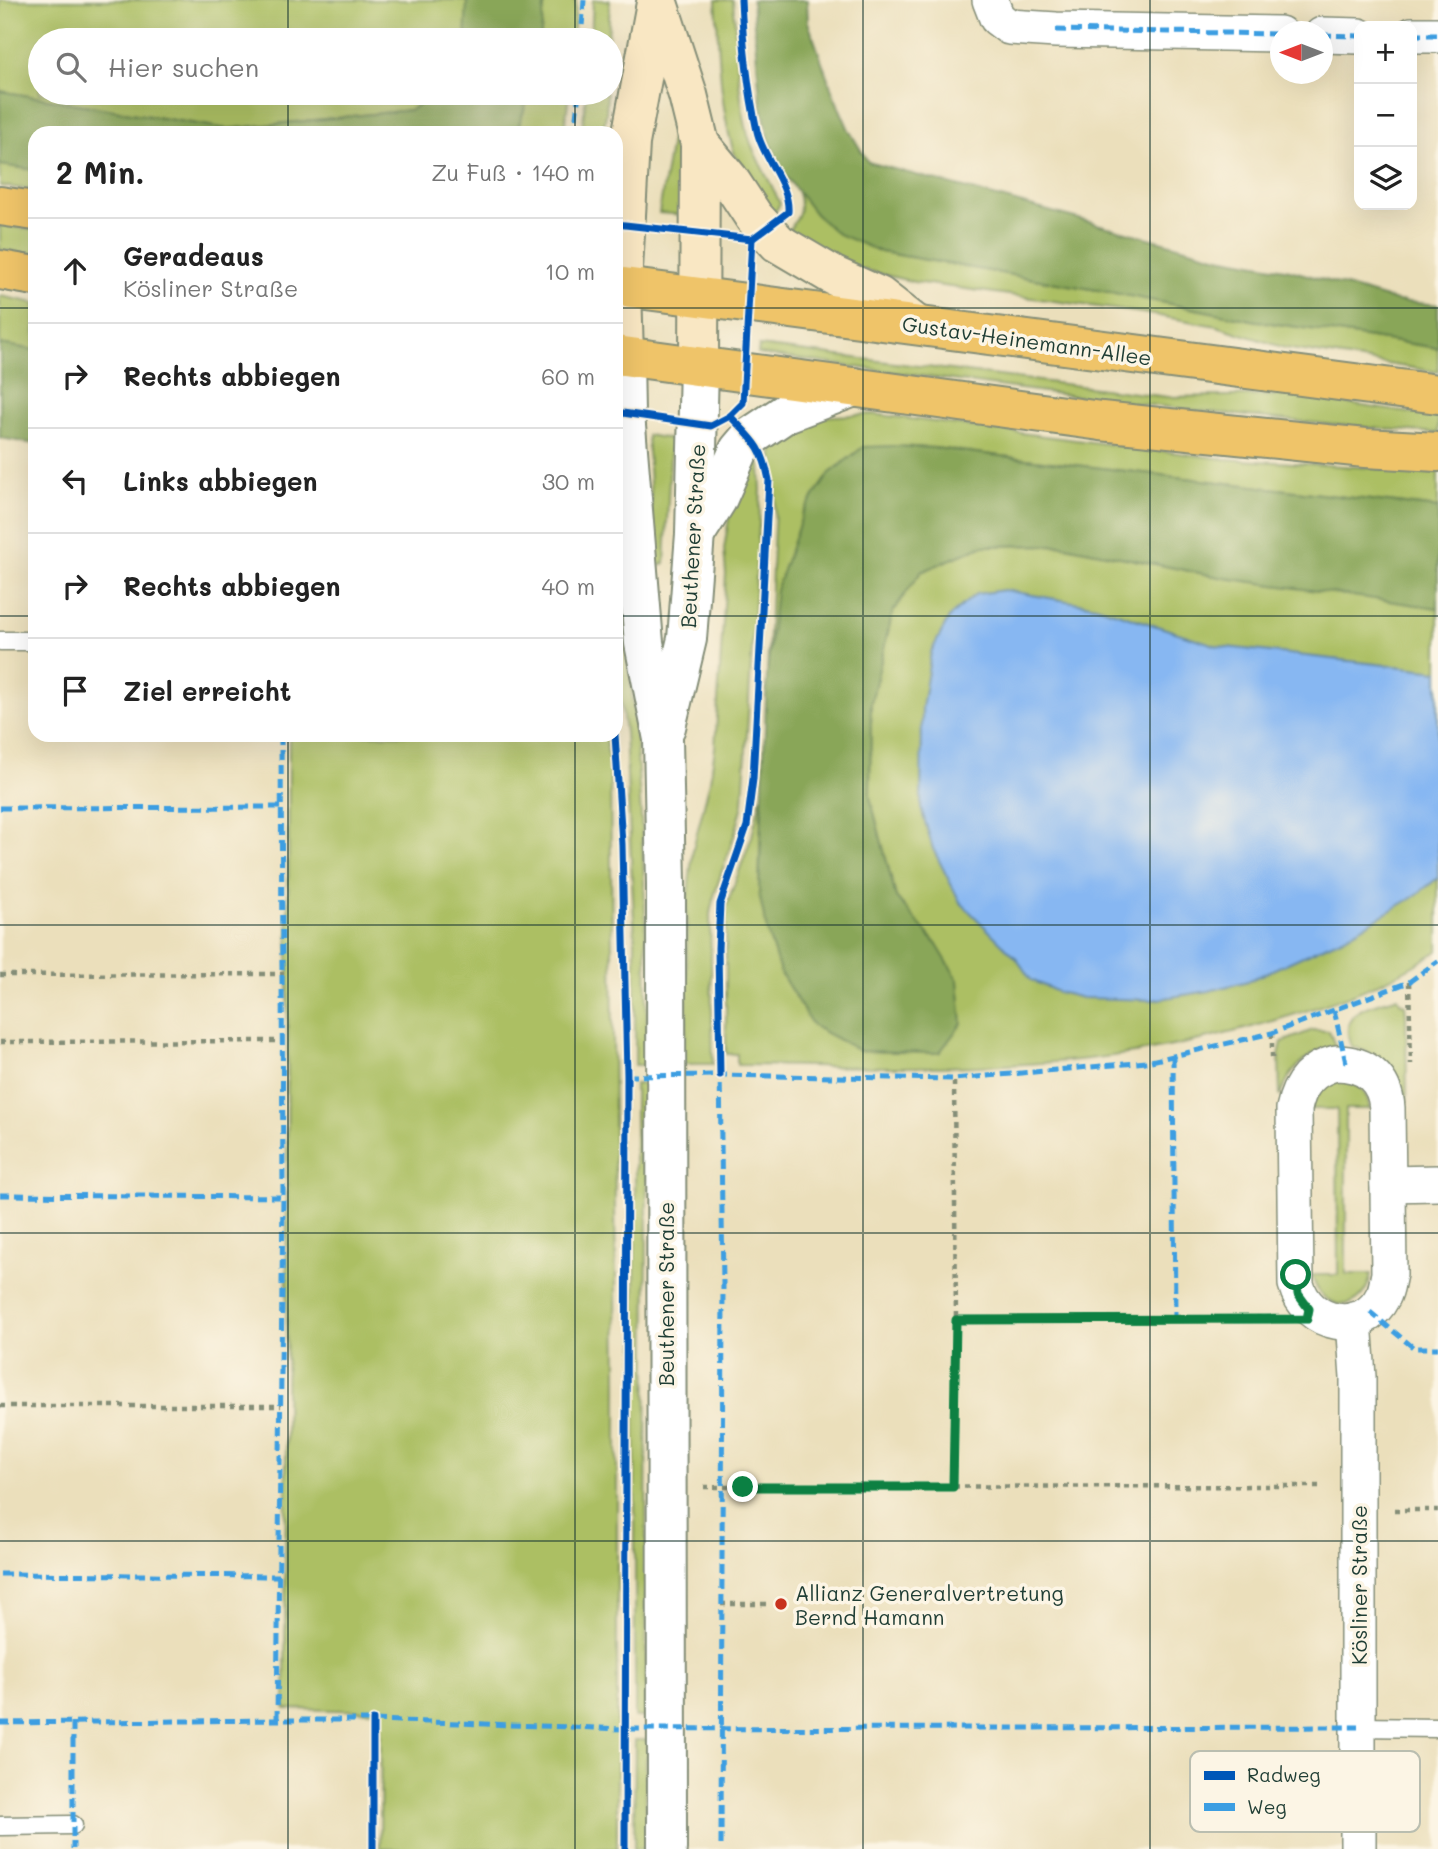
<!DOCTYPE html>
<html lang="de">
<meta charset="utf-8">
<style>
body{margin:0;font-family:Mali,sans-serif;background:#f6f6f6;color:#222}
.controls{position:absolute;right:21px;top:21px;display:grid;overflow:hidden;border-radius:14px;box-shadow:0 7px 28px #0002}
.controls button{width:63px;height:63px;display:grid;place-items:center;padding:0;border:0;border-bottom:2px solid #e0e0e0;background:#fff;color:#222;font:35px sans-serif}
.compass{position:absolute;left:1270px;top:21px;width:63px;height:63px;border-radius:50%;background:#fff;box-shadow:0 7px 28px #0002;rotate:270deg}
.stop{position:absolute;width:21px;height:21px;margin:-16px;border:5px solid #0b8043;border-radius:50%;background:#fff}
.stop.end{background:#0b8043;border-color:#fff;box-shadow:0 2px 7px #0008}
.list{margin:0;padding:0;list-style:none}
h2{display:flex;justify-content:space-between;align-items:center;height:91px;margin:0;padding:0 28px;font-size:30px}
h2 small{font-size:23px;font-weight:400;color:#767676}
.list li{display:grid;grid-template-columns:46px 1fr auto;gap:21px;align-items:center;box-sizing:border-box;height:105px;padding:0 28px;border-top:2px solid #e0e0e0}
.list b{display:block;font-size:26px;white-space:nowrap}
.list p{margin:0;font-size:23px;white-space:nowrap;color:#767676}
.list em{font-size:23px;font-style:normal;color:#767676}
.icon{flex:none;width:38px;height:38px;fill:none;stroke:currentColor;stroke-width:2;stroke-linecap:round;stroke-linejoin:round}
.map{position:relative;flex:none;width:1438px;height:1849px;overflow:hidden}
.search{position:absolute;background:#fff;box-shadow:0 7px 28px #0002;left:28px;top:28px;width:595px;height:77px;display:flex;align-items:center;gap:18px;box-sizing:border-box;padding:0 24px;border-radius:38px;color:#767676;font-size:26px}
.panel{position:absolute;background:#fff;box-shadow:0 7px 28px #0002;left:28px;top:126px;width:595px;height:616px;border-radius:21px}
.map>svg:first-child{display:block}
</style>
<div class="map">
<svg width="1438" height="1849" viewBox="0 0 1438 1849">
<rect width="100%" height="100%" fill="#fcf5e5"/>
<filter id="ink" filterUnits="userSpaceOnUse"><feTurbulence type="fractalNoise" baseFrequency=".0143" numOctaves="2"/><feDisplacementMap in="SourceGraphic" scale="14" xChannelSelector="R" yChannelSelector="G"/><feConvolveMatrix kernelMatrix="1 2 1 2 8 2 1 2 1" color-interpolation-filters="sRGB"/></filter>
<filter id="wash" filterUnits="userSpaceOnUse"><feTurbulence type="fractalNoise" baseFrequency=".00686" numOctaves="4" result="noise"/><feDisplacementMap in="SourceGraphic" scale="28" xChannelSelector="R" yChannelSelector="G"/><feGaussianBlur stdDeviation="1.57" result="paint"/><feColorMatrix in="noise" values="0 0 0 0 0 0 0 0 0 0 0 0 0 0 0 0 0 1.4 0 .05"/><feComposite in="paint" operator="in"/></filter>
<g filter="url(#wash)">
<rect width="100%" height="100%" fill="#ebdfbb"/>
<!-- green -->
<g fill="#acbf63" stroke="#667e4c" stroke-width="2">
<path d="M0 0H467V35L465 40H40V93H438L410 110 227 129 0 91Z"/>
<path d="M545 0H576L573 40H540Z"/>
<path d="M593 0H610L608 40H591Z"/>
<path d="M716 0H733C737 44 737 92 748 135 755 160 771 180 780 204L772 217C757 195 739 172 732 146 719 99 719 48 716 0Z"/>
<path d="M530 93H569L564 133H516Z"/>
<path d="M586 93H607L606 114 603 133H582Z"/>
<path d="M675 116H681L684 215 659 213Z"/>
<path d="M0 165 35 170V190L0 186Z"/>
<path d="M797 190 816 215 881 252 1114 293 1257 321 1438 348V372L1285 348 1217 326 1142 313 914 282 857 268 788 231C800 216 803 208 797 190Z"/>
<path d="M0 225 35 230V255L0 250Z"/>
<path d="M0 296 35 303V350L0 344Z"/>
<path d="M759 346 1168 397 1288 395 1438 417V433C1210 417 984 384 758 354Z"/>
<path d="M872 414 1225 459 1438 472V508L935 448 893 446 767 672 776 486 771 441 816 417Z"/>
<path d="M647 435 671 439 665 563 660 566 655 564Z"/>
<path d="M755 457 760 466 761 490 743 803C736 841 717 875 710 914L713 1064H680V1042L686 1032 687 902 693 849 710 781 715 748 726 574 724 549 731 505Z"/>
<path d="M616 545C626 590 627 637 631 683 642 799 647 915 647 1033L652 1042V1065H635V941L625 733 616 661Z"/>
<path d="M1061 545 1224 578 1438 606V951C1389 983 1339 1001 1283 1018 1234 1033 1184 1045 1134 1053 1003 1073 869 1066 737 1065V1054H726V907L752 836 761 797 759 893 860 1051 939 1053 962 1023 937 945 896 897 870 797 871 702 893 611 921 572 981 546Z"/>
<path d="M289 735H606L610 778 617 1371V1849H380L381 1711 285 1709Z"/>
<path d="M1398 997 1400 1002 1405 1005 1406 1014 1407 1102C1395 1069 1385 1057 1351 1046 1337 1008 1370 1007 1398 997Z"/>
<path d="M1313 1030 1329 1031 1335 1046C1309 1049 1287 1073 1280 1097L1279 1055 1282 1042Z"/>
<path d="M1340 1079C1361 1086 1365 1087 1370 1109H1346V1274H1371C1364 1315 1321 1314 1312 1275H1338L1337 1109H1311C1316 1087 1319 1086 1340 1079Z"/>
<path d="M635 1084H652V1091L647 1101 646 1694 652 1703V1717H635Z"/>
<path d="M635 1740H652V1750L646 1759V1849H634Z"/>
</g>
<!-- forest -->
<g fill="#89a659" stroke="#547246" stroke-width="2">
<path d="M467 0H545L540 40H465Z"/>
<path d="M752 0H807L808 22 833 93 849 130 868 162 1219 257 1290 270 1397 301 1438 305V348L1257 321 1114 293 881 252 838 234 816 215 784 174 770 143 760 98Z"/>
<path d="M0 91 227 129 410 110 438 93H530L516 133H35V170L0 165Z"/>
<path d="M0 344 35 350V444L0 438Z"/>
<path d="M893 446 935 448 1438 508V608L1224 578 1061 545 981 546 921 572 893 611 871 702 870 797 896 897 937 945 958 980 962 1023 939 1053 860 1051 813 1026 780 972 767 931 759 893 767 672 776 590 803 513 830 473 863 447Z"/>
</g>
<!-- water -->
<path fill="#87b7f2" stroke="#537a93" stroke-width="2" d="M1004 590 1096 606 1218 646 1438 671V878L1412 898 1343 938 1248 981 1209 991 1153 1000 1082 998 1058 992 1031 980 1016 958 960 902 933 849 921 808 922 708 931 652 950 616 976 594Z"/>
</g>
<g filter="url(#ink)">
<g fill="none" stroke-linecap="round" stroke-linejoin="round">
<defs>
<g id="service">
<path d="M0 641H35"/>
<path d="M1358 1727 1438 1728"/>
<path d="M0 1826 73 1825"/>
</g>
<g id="minor">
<path d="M990 0 997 18 1009 27 1056 30 1280 34"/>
<path d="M1322 35 1359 36"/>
<path d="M1412 35H1438"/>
<path d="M1336 1063C1366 1063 1385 1079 1387 1108L1389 1274C1387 1281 1387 1289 1383 1296 1363 1337 1307 1326 1296 1284L1294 1109C1299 1084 1311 1069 1336 1063Z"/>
<path d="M1388 1184 1438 1183"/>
<path d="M1354 1320 1358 1377V1849"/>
</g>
<g id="tertiary">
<path d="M624 356 625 414 644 643 663 739 666 884 667 1849"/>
<path d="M698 530 717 500 739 450 750 437 786 413 854 387"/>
<path d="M666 727 687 639 695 534 699 365"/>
</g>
<g id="secondary">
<path d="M657 0 688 95 700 144 699 365"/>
<path d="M700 144 729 179 754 217 778 243 834 276 879 296 915 324"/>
<path d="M624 356 622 287 630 143 656 3"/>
</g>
<g id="primary">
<path d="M0 206 35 211"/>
<path d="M0 270 35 276"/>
<path d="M616 286 1438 394"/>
<path d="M616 355 1101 421 1365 448 1438 452"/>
</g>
</defs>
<!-- service casing -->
<use href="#service" stroke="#858e78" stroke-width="21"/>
<!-- minor casing -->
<use href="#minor" stroke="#858e78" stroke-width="38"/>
<!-- tertiary casing -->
<use href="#tertiary" stroke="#858e78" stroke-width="42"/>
<!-- secondary casing -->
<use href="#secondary" stroke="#858e78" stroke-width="42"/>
<!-- primary casing -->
<use href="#primary" stroke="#858e78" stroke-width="42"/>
<!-- path -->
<g stroke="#858e78" stroke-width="4.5" stroke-dasharray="5 5" stroke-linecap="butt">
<path d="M0 975 284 974"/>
<path d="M1409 982 1411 1064"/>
<path d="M1272 1033V1063"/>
<path d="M0 1042 282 1041"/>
<path d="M956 1320 1273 1318"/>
<path d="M0 1406H281"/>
<path d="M704 1487 1322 1486"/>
<path d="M953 1487 956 1320 954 1079"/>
<path d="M1394 1510H1438"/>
<path d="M721 1604H767"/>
</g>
<!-- service -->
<use href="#service" stroke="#fff" stroke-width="18"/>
<!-- minor -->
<use href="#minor" stroke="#fff" stroke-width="35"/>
<!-- tertiary -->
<use href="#tertiary" stroke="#fff" stroke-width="38"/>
<!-- secondary -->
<use href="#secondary" stroke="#f9e7c3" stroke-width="38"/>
<!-- primary -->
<use href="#primary" stroke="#efc469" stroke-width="38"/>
<!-- quiet -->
<g stroke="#3c9ee2" stroke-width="5" stroke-dasharray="10 5" stroke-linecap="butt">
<path d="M1056 30 1280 34"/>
<path d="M1322 35 1359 36"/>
<path d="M1412 35H1438"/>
<path d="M581 40 584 0"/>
<path d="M574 133 579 93"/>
<path d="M0 808 281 807"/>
<path d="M1334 1010 1346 1063"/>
<path d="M1173 1056 1175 1318"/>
<path d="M720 1070 723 1284 721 1849"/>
<path d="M627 1076 720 1075 954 1079 1147 1062 1272 1033 1409 982 1438 961"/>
<path d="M0 1195 283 1197"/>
<path d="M1370 1312 1414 1348H1438"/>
<path d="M0 1574 279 1576"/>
<path d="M277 1720 283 1197 281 735"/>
<path d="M73 1722V1849"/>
<path d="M0 1723 277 1720H373L625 1729 1358 1727"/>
</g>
<defs>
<g id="cycleway">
<path d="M616 224 752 239 788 212C790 184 763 159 757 131 748 89 743 43 741 0"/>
<path d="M616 412 711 426 730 416 743 403 752 239"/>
<path d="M615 735 622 844 627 1076 625 1849"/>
<path d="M720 1075 718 948 720 904 747 826 753 779 769 480C762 445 754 441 730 416"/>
<path d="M373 1849V1720"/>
</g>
</defs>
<!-- cycleway casing -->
<use href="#cycleway" stroke="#fcf5e5" stroke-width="11"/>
<!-- cycleway -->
<use href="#cycleway" stroke="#0057b8" stroke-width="7"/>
</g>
</g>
<g fill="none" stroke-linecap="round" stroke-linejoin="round" filter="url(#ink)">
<!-- route -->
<path stroke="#0b8043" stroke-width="9" d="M743 1487H953L956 1320 1307 1319 1309 1309 1298 1294 1296 1275"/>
</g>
<!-- grid -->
<path fill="none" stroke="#1f3d34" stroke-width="2" stroke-opacity="0.55" d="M288 0V40M575 0V40M863 0V1849M1150 0V1849M288 93V133M575 93V133M0 308H35M616 308H1438M0 616H35M616 616H1438M288 735V1849M575 735V1849M0 925H1438M0 1233H1438M0 1541H1438"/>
<!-- markers -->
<circle fill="#c8321e" stroke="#fcf5e5" stroke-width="2.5" cx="781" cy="1604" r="7"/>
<g text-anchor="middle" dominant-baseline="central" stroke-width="7" stroke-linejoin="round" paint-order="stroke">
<!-- street labels -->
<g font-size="21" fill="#1f3d34" stroke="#fcf5e5">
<text transform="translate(1027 340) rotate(8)">Gustav-Heinemann-Allee</text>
<text transform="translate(692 536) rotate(-87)">Beuthener Straße</text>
<text transform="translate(665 1294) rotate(-90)">Beuthener Straße</text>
<text transform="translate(1358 1585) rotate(-90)">Kösliner Straße</text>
</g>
<!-- poi labels -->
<g font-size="21" fill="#1f3d34" stroke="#fcf5e5" text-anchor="start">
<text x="795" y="1592">Allianz Generalvertretung<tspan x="795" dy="24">Bernd Hamann</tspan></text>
</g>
</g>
<!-- legend -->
<rect x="1190" y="1751" width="230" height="81" rx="10" fill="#fcf5e5" stroke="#babeb0" stroke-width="2"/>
<rect x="1204" y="1771" width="31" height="9" fill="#0057b8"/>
<rect x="1204" y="1803" width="31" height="8" fill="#3c9ee2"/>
<g font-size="19" fill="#1f3d34">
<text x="1247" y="1782">Radweg</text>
<text x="1247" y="1814">Weg</text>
</g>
</svg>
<div class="controls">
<button>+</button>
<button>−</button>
<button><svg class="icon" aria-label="layers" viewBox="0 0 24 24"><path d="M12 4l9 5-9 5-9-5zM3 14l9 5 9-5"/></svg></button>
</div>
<svg class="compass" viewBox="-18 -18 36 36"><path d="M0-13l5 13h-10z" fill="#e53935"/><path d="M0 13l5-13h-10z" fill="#767676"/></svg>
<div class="stop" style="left:1296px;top:1275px"></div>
<div class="stop end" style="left:743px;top:1487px"></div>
<div class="search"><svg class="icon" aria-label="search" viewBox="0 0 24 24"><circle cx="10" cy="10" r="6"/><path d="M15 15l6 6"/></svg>Hier suchen</div>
<section class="panel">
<h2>2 Min.<small>Zu Fuß · 140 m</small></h2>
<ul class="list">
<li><svg class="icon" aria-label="ahead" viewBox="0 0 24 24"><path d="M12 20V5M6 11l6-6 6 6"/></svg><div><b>Geradeaus</b><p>Kösliner Straße</p></div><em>10 m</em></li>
<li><svg class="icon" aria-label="right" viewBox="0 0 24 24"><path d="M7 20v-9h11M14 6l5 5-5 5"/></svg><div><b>Rechts abbiegen</b></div><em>60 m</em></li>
<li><svg class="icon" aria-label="left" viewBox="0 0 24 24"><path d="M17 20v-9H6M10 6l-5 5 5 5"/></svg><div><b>Links abbiegen</b></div><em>30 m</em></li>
<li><svg class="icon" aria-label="right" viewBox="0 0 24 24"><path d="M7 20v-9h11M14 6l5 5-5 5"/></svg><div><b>Rechts abbiegen</b></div><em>40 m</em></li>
<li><svg class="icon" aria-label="arrive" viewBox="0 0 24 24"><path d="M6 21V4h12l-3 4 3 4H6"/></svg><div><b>Ziel erreicht</b></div></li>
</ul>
</section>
</div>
